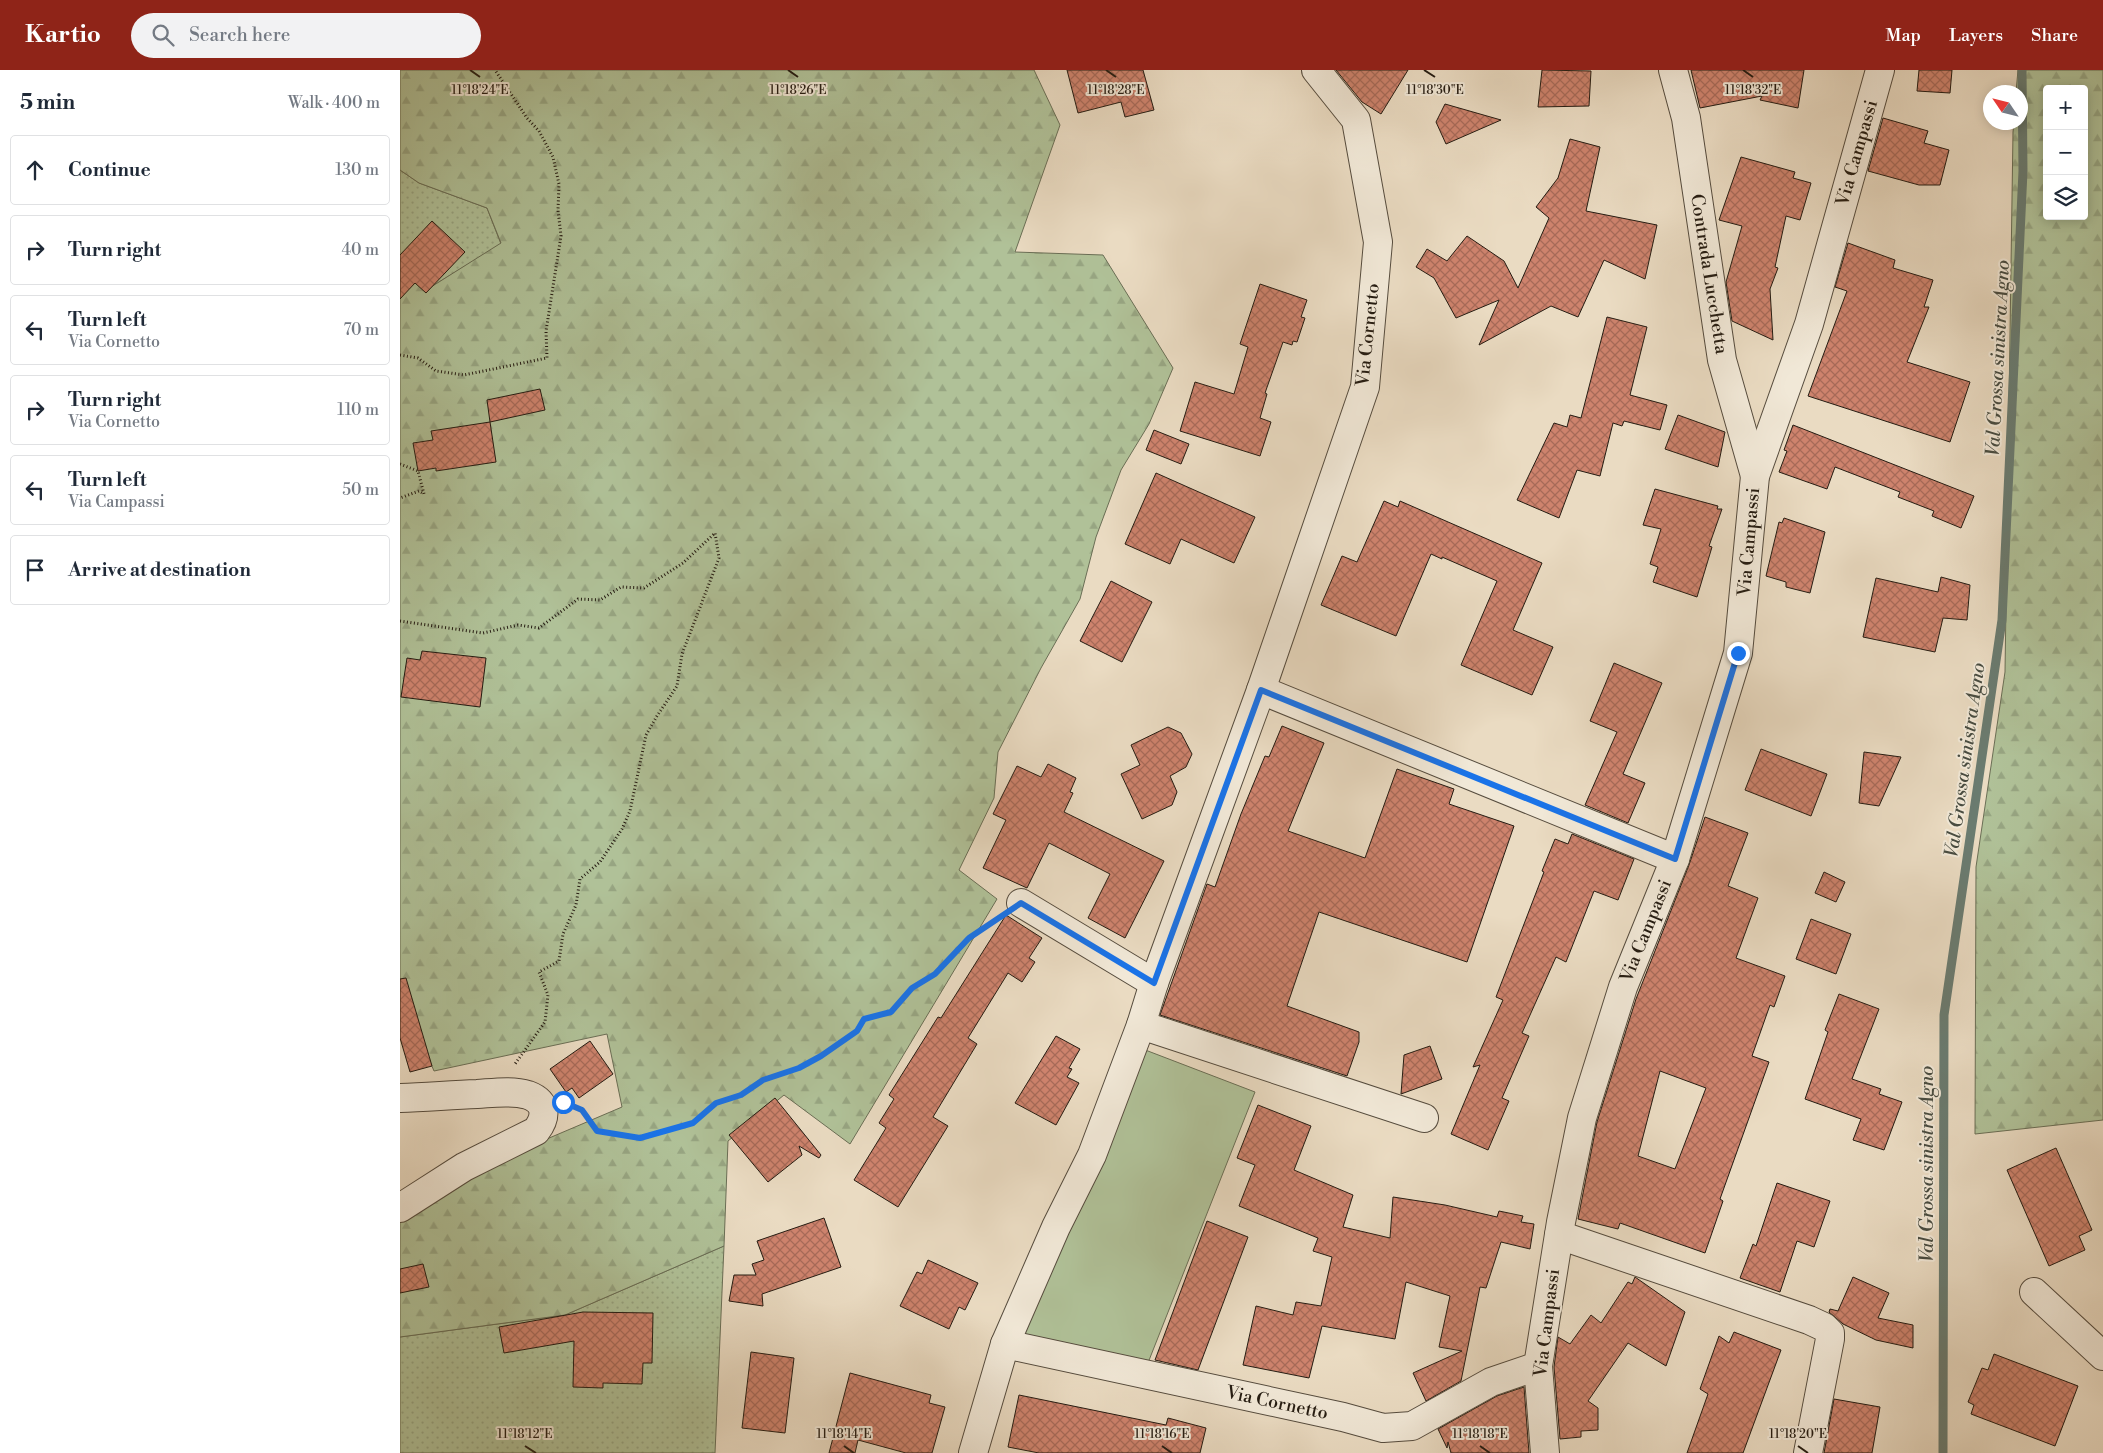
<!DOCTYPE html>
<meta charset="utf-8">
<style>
body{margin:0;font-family:"Libre Bodoni",serif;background:#f2f2f3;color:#1f2937}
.controls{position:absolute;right:15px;top:15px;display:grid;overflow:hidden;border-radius:5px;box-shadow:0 2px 12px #0003}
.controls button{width:45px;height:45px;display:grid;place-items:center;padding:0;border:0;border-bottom:1px solid #e0e1e3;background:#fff;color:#1f2937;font:25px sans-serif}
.compass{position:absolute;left:1583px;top:15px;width:45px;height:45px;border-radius:50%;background:#fff;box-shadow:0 2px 12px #0003;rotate:305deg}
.stop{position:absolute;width:15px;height:15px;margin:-11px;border:4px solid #1a73e8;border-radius:50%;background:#fff}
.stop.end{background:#1a73e8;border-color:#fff;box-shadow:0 1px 5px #0008}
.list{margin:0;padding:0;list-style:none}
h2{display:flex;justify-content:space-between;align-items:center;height:65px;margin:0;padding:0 20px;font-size:21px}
h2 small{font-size:16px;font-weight:400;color:#747a83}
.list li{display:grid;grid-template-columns:32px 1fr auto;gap:15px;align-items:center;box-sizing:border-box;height:70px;margin:0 10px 10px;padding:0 10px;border:1px solid #e0e1e3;border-radius:5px}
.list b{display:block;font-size:19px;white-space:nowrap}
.list p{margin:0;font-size:16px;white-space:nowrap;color:#747a83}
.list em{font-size:16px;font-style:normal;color:#747a83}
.icon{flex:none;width:28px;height:28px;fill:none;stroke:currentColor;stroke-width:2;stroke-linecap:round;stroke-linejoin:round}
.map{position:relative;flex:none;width:1703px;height:1383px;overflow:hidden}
header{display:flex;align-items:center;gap:30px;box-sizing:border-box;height:70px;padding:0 25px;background:#8f2418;color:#fff}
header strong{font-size:24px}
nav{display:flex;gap:28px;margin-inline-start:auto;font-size:18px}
.search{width:350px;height:45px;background:#f2f2f3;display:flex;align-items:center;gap:12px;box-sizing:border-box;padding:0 18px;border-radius:28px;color:#747a83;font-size:19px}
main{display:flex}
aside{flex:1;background:#fff}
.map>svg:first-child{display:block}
</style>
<header>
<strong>Kartio</strong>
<div class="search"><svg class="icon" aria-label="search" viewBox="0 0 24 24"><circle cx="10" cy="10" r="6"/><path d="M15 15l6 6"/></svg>Search here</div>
<nav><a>Map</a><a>Layers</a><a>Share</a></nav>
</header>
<main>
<aside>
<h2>5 min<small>Walk · 400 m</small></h2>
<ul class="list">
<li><svg class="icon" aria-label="ahead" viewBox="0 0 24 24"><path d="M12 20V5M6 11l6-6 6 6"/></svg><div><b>Continue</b></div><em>130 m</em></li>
<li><svg class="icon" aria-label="right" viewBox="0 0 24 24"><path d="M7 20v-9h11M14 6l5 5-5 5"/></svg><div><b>Turn right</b></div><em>40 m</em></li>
<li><svg class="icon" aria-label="left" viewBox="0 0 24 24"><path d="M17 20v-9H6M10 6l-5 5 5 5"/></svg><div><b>Turn left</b><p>Via Cornetto</p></div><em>70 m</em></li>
<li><svg class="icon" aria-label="right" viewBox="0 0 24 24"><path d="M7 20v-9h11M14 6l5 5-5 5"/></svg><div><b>Turn right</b><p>Via Cornetto</p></div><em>110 m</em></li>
<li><svg class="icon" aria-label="left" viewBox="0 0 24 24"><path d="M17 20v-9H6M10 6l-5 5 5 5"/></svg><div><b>Turn left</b><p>Via Campassi</p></div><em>50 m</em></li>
<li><svg class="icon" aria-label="arrive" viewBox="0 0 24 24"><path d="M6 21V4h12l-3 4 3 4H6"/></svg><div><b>Arrive at destination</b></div></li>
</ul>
</aside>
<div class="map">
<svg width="1703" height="1383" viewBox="0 0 1703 1383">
<defs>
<pattern id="grass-dots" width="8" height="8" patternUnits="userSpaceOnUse" patternTransform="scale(1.25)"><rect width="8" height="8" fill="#b0c198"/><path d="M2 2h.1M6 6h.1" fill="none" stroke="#97a582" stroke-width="1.8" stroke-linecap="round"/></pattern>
<pattern id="forest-firs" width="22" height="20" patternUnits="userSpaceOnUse" patternTransform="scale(1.25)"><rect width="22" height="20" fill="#b0c198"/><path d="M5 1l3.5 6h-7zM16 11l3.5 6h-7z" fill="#97a582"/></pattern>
<pattern id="building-cross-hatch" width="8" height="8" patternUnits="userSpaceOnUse" patternTransform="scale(1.25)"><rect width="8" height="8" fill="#ce836d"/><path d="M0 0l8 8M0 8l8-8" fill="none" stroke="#a76a58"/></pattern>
</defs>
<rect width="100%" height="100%" fill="#eadbc2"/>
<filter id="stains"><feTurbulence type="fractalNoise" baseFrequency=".004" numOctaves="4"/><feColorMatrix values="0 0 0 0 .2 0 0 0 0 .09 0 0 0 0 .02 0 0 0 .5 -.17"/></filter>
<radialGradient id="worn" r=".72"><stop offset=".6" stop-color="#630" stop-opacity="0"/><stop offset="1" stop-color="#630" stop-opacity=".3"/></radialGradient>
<!-- grass -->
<g fill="url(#grass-dots)" stroke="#6a6e55">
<path d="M0 100 19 113 87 138 101 174 31 217 0 209Z"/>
<path d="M324 1176 315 1383H0V1267L165 1245Z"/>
</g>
<!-- forest -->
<g fill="url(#forest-firs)" stroke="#6a6e55" fill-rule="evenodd">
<path d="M0 0H634L660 55 615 182 703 185 773 298 749 354 721 400 696 467 680 529 641 598 598 682 594 728 559 800 597 829 450 1074 384 1025 328 1071 324 1176 165 1245 0 1267V1139L121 1080 222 1037 207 964 34 1001 9 941 0 943V209L31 217 101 173 87 138 19 113 0 100Z"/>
<path d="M1618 0H1703V1050L1575 1064 1576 797 1605 602 1613 62 1614 53 1620 52V22H1616ZM1647 19H1684V146H1647Z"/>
</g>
<!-- green -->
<path fill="#b0c198" stroke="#6a6e55" d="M727 973 855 1022 742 1308 605 1283Z"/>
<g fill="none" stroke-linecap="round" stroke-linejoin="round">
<!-- stream -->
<path stroke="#6a7b70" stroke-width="9" d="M1543 1383 1544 945 1602 550 1623 101 1622 0"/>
</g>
<!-- building -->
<g fill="url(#building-cross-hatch)" stroke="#251c12" fill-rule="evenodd">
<path d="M667 0H743L754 40 725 47 721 32 678 43Z"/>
<path d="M936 0H1008L981 44 962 32Z"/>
<path d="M1142 0 1191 1 1189 36 1138 37Z"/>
<path d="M1291 0H1404L1398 38 1360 30 1362 26 1300 38Z"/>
<path d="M1519 0H1552L1550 23 1517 21Z"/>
<path d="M1045 34 1101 50 1046 74 1036 52Z"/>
<path d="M1483 48 1528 61 1524 73 1549 80 1540 115H1519L1468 101Z"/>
<path d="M1170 69 1200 77 1186 141 1257 155 1245 209 1204 190 1178 247 1151 236 1079 275 1099 230 1056 248 1034 208 1016 197 1027 179 1047 191 1067 166 1104 191 1118 218 1149 148 1136 137 1158 108Z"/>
<path d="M1341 87 1395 102 1393 108 1411 113 1400 150 1386 146 1375 197 1378 198 1370 219 1373 270 1332 251 1326 212 1342 156 1319 150Z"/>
<path d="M32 151 65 182 26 223 15 213 0 229V185Z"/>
<path d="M1448 173 1495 190 1493 198 1533 210 1524 237H1529L1507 292 1570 312 1550 372 1408 326 1447 221 1435 217Z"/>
<path d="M860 214 907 230 901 247 905 248 897 272 893 271 892 275 883 272 865 323 867 324 860 348 871 352 860 386 780 361 795 312 834 324 848 277 840 274Z"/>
<path d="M1207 247 1247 257 1230 325 1267 335 1260 360 1224 351 1222 356 1213 353 1200 406 1177 400 1159 448 1117 430 1154 353 1167 357 1170 345 1181 348Z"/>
<path d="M140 319 145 340 90 352 87 330Z"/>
<path d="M1278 345 1325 362 1318 397 1265 379Z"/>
<path d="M90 352 96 392 36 401V398L18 401 13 373 33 370 31 361Z"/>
<path d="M1393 355 1574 426 1561 458 1532 446 1534 441 1498 427 1500 422 1435 397 1427 419 1379 402 1387 381 1384 380Z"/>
<path d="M754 360 789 374 781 394 746 380Z"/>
<path d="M756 403 855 447 834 493 781 469 770 494 725 474Z"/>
<path d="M1255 419 1318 436 1317 439H1322L1309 476 1312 477 1297 527 1253 512 1258 497 1250 494 1261 459 1243 455Z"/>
<path d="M984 431 998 437 1000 431 1142 493 1113 560 1153 577 1132 625 1061 595 1097 511 1042 487V489L1031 484 996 566 921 535 942 486 957 492Z"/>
<path d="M1384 448 1425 462 1410 523 1386 517V512L1366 506 1379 452 1382 453Z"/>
<path d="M1541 507 1570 515 1567 550 1543 548 1535 582 1463 567 1476 508 1538 522Z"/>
<path d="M711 511 752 532 722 592 680 571Z"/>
<path d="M22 581 86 588 80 637 1 627 7 588 20 590Z"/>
<path d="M1214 593 1262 613 1223 704 1245 713 1228 753 1185 735 1217 662 1190 651Z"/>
<path d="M882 656 924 673 888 761 965 788 997 699 1054 719 1049 734 1114 756 1067 892 919 842 887 936 959 962V972L947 1006 760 945 807 814 815 817 841 744 865 686 869 687Z"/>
<path d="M768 657 781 663 792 684 786 697 770 706 777 722 772 735 742 749 721 704 740 695 731 675Z"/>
<path d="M1361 679 1427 704 1411 746 1345 720Z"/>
<path d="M1464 682 1501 687 1479 736 1459 733Z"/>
<path d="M648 694 676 708 670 722 673 723 664 742 764 791 725 868 688 848 710 804 649 773 627 818 583 798 606 750 593 744 617 696 641 707Z"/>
<path d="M1305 747 1348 763 1328 816 1358 828 1336 888 1385 906 1374 937 1370 935 1352 986 1369 992 1320 1129 1323 1131 1305 1183 1220 1153 1218 1159 1178 1149 1197 1052 1236 929 1289 795ZM1260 1001 1306 1018 1275 1099 1238 1086Z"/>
<path d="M1172 764 1234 789 1218 830 1194 821 1166 892 1156 887 1122 963 1129 966 1102 1028 1109 1031 1088 1080 1051 1064 1080 995 1073 997 1103 930 1096 927 1144 802 1142 801 1155 769 1168 774Z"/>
<path d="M1424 802 1445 812 1436 832 1415 823Z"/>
<path d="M606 845 642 868 629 888 635 892 622 912 608 903 568 968 577 974 533 1047 548 1056 498 1137 454 1110 486 1058 479 1053 494 1029 489 1025 538 947 541 948Z"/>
<path d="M1411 849 1451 864 1436 904 1396 889Z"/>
<path d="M6 908 32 996 10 1002 0 968V909Z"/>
<path d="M1439 924 1479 939 1452 1009 1481 1019 1479 1024 1502 1032 1484 1080 1453 1070 1461 1049 1405 1029 1428 962 1425 960Z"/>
<path d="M656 966 680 979 669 998 672 999 667 1007 679 1013 656 1055 615 1033Z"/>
<path d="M190 971 213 1004 179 1028 172 1018 166 1022 150 999Z"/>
<path d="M1030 976 1042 1009 1001 1024 1004 985Z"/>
<path d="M375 1028 421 1085 419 1088 399 1076 402 1085 368 1112 329 1065Z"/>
<path d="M858 1035 911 1056 894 1100 953 1125 943 1157 990 1168 993 1127 1045 1135 1097 1147 1099 1141 1123 1146 1121 1152 1134 1154 1130 1179 1101 1172 1086 1218 1080 1217 1061 1311 1026 1331 1013 1303 1062 1281 1039 1277 1050 1226 1006 1212 995 1269 922 1256 909 1308 843 1295 856 1236 893 1245 896 1232 921 1236 932 1187 913 1181 918 1168 839 1136 855 1095 837 1088Z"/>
<path d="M1656 1078 1692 1160 1679 1166 1685 1180 1649 1196 1607 1100Z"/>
<path d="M1377 1113 1430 1131 1414 1177 1397 1171 1380 1222 1340 1208 1353 1174 1356 1176Z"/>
<path d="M424 1148 441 1197 362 1224 363 1236 329 1231 334 1205H356L352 1194 364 1190 357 1171Z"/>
<path d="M807 1151 848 1167 798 1300 755 1290Z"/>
<path d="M528 1190 578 1213 565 1240 559 1237 549 1259 500 1236 517 1202 522 1204Z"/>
<path d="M23 1194 29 1217 0 1223V1199Z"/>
<path d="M1235 1207 1285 1242 1266 1296 1228 1273 1188 1331 1198 1338V1360L1181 1361V1367L1160 1369 1154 1297 1158 1267 1170 1274 1191 1245 1201 1253 1228 1212 1232 1214Z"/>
<path d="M1453 1207 1489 1223 1478 1248 1513 1255V1278L1476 1270 1443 1254 1429 1242 1430 1239 1438 1241Z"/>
<path d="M183 1242 253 1243 252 1293H243L242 1314 203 1313V1318L173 1317 174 1271 104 1283 99 1257Z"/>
<path d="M1334 1262 1381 1280 1343 1383H1287L1308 1324 1300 1319 1319 1266 1329 1273Z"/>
<path d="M351 1282 394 1288 385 1363 342 1358Z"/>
<path d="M1594 1284 1678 1316 1655 1376 1571 1344 1574 1335 1568 1332 1582 1298 1588 1300Z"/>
<path d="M450 1303 531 1325 529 1333 545 1337 532 1383H506L458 1370 455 1383H429Z"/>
<path d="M1124 1317 1129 1383H1051L1048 1372 1047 1378 1038 1359 1097 1326Z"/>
<path d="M619 1325 766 1355 768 1348 806 1358 800 1383H639L608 1377Z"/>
<path d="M1434 1329 1480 1337 1472 1383H1424Z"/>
</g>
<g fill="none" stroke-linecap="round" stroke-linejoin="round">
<defs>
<g id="minor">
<path d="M1273 0 1286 48 1322 290 1355 406"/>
<path d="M861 620 1275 789"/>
<path d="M621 833 754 913"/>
<path d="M741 955 1024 1048"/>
<path d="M0 1028C26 1027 52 1025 77 1024 93 1023 112 1020 128 1025 147 1032 147 1047 136 1061L64 1097 0 1138"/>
<path d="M1159 1165 1409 1250 1424 1257 1430 1263V1269L1408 1383"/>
<path d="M1634 1222 1703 1286"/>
<path d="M605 1274 943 1347 983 1358 1012 1356 1091 1312 1138 1296"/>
<path d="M573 1383 605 1274 656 1157 692 1085 741 955 754 913 861 620 965 317 978 172 956 50 916 0"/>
<path d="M1145 1383 1138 1296 1161 1152 1182 1048 1223 917 1275 789 1338 583 1355 406 1409 254 1480 0"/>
</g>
</defs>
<!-- minor casing -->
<use href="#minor" stroke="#564c3e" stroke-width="30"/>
<!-- path -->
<g stroke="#251c12" stroke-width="3" stroke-dasharray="1 2.5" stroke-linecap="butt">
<path d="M0 285 18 288 36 301 64 305 147 288 146 261 161 166 158 140 159 114 153 87 139 61 127 48 95 0"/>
<path d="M0 394 18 401 24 424 19 421 0 428"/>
<path d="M0 551 83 563 118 555 139 558 178 529 200 530 221 517 244 518 283 493 315 463 319 488 282 584 277 616 257 646 246 665 230 741 222 759 200 792 180 809 176 835 163 864 159 891 139 902 148 925 145 952 115 994"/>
<path d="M171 1035 182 1040 197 1061 241 1068 293 1053 316 1033 341 1025 363 1010 399 998 421 986 457 961 464 949 491 942 511 918 535 904 569 868 599 847"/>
</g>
<!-- minor -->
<use href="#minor" stroke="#f1e8d7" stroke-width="28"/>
</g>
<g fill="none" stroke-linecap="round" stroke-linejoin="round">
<!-- route -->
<path stroke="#1a73e8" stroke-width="6" d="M163 1032 182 1040 197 1061 240 1068 293 1053 316 1033 341 1025 363 1010 399 998 421 986 457 961 464 949 491 942 512 918 535 904 569 868 621 833 754 913 861 620 1275 789 1338 583"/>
</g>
<!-- ticks -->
<path fill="none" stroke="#251c12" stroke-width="2" d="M70 0 80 7M388 0 398 7M706 0 716 7M1024 0 1035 7M1343 0 1353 7M125 1376 136 1383M444 1376 454 1383M762 1376 772 1383M1080 1376 1090 1383M1398 1376 1408 1383"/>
<g text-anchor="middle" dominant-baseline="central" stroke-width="4" stroke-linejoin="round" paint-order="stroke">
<!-- street labels -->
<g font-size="18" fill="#251c12" stroke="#f1e8d7">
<text transform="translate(1457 83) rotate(-74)">Via Campassi</text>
<text transform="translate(1309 204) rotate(81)">Contrada Lucchetta</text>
<text transform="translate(968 265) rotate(-84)">Via Cornetto</text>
<text transform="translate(1349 472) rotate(-85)">Via Campassi</text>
<text transform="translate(1246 861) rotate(-68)">Via Campassi</text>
<text transform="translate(1147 1253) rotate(-83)">Via Campassi</text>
<text transform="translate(877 1333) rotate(12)">Via Cornetto</text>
</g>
<!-- water labels -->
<g font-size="19" font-style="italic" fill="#484c41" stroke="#f1e8d7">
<text transform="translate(1598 288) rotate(-87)">Val Grossa sinistra Agno</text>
<text transform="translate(1565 690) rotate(-82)">Val Grossa sinistra Agno</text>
<text transform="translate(1527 1094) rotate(-90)">Val Grossa sinistra Agno</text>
</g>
</g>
<g font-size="12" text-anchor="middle" fill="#251c12" stroke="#f1e8d7" stroke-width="4" stroke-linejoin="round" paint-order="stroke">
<text x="80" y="24">11°18'24"E</text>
<text x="716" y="24">11°18'28"E</text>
<text x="1035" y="24">11°18'30"E</text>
<text x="1353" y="24">11°18'32"E</text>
<text x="398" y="24">11°18'26"E</text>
<text x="125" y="1368">11°18'12"E</text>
<text x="444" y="1368">11°18'14"E</text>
<text x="762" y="1368">11°18'16"E</text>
<text x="1080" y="1368">11°18'18"E</text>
<text x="1398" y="1368">11°18'20"E</text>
</g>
<rect width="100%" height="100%" filter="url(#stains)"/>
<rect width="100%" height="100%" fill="url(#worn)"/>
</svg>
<div class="controls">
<button>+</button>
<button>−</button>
<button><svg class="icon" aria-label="layers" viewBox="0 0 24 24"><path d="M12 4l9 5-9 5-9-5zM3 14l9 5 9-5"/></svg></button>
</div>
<svg class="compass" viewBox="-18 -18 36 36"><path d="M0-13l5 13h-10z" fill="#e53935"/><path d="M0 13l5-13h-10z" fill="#747a83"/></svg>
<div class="stop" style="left:163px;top:1032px"></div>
<div class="stop end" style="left:1338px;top:583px"></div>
</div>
</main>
